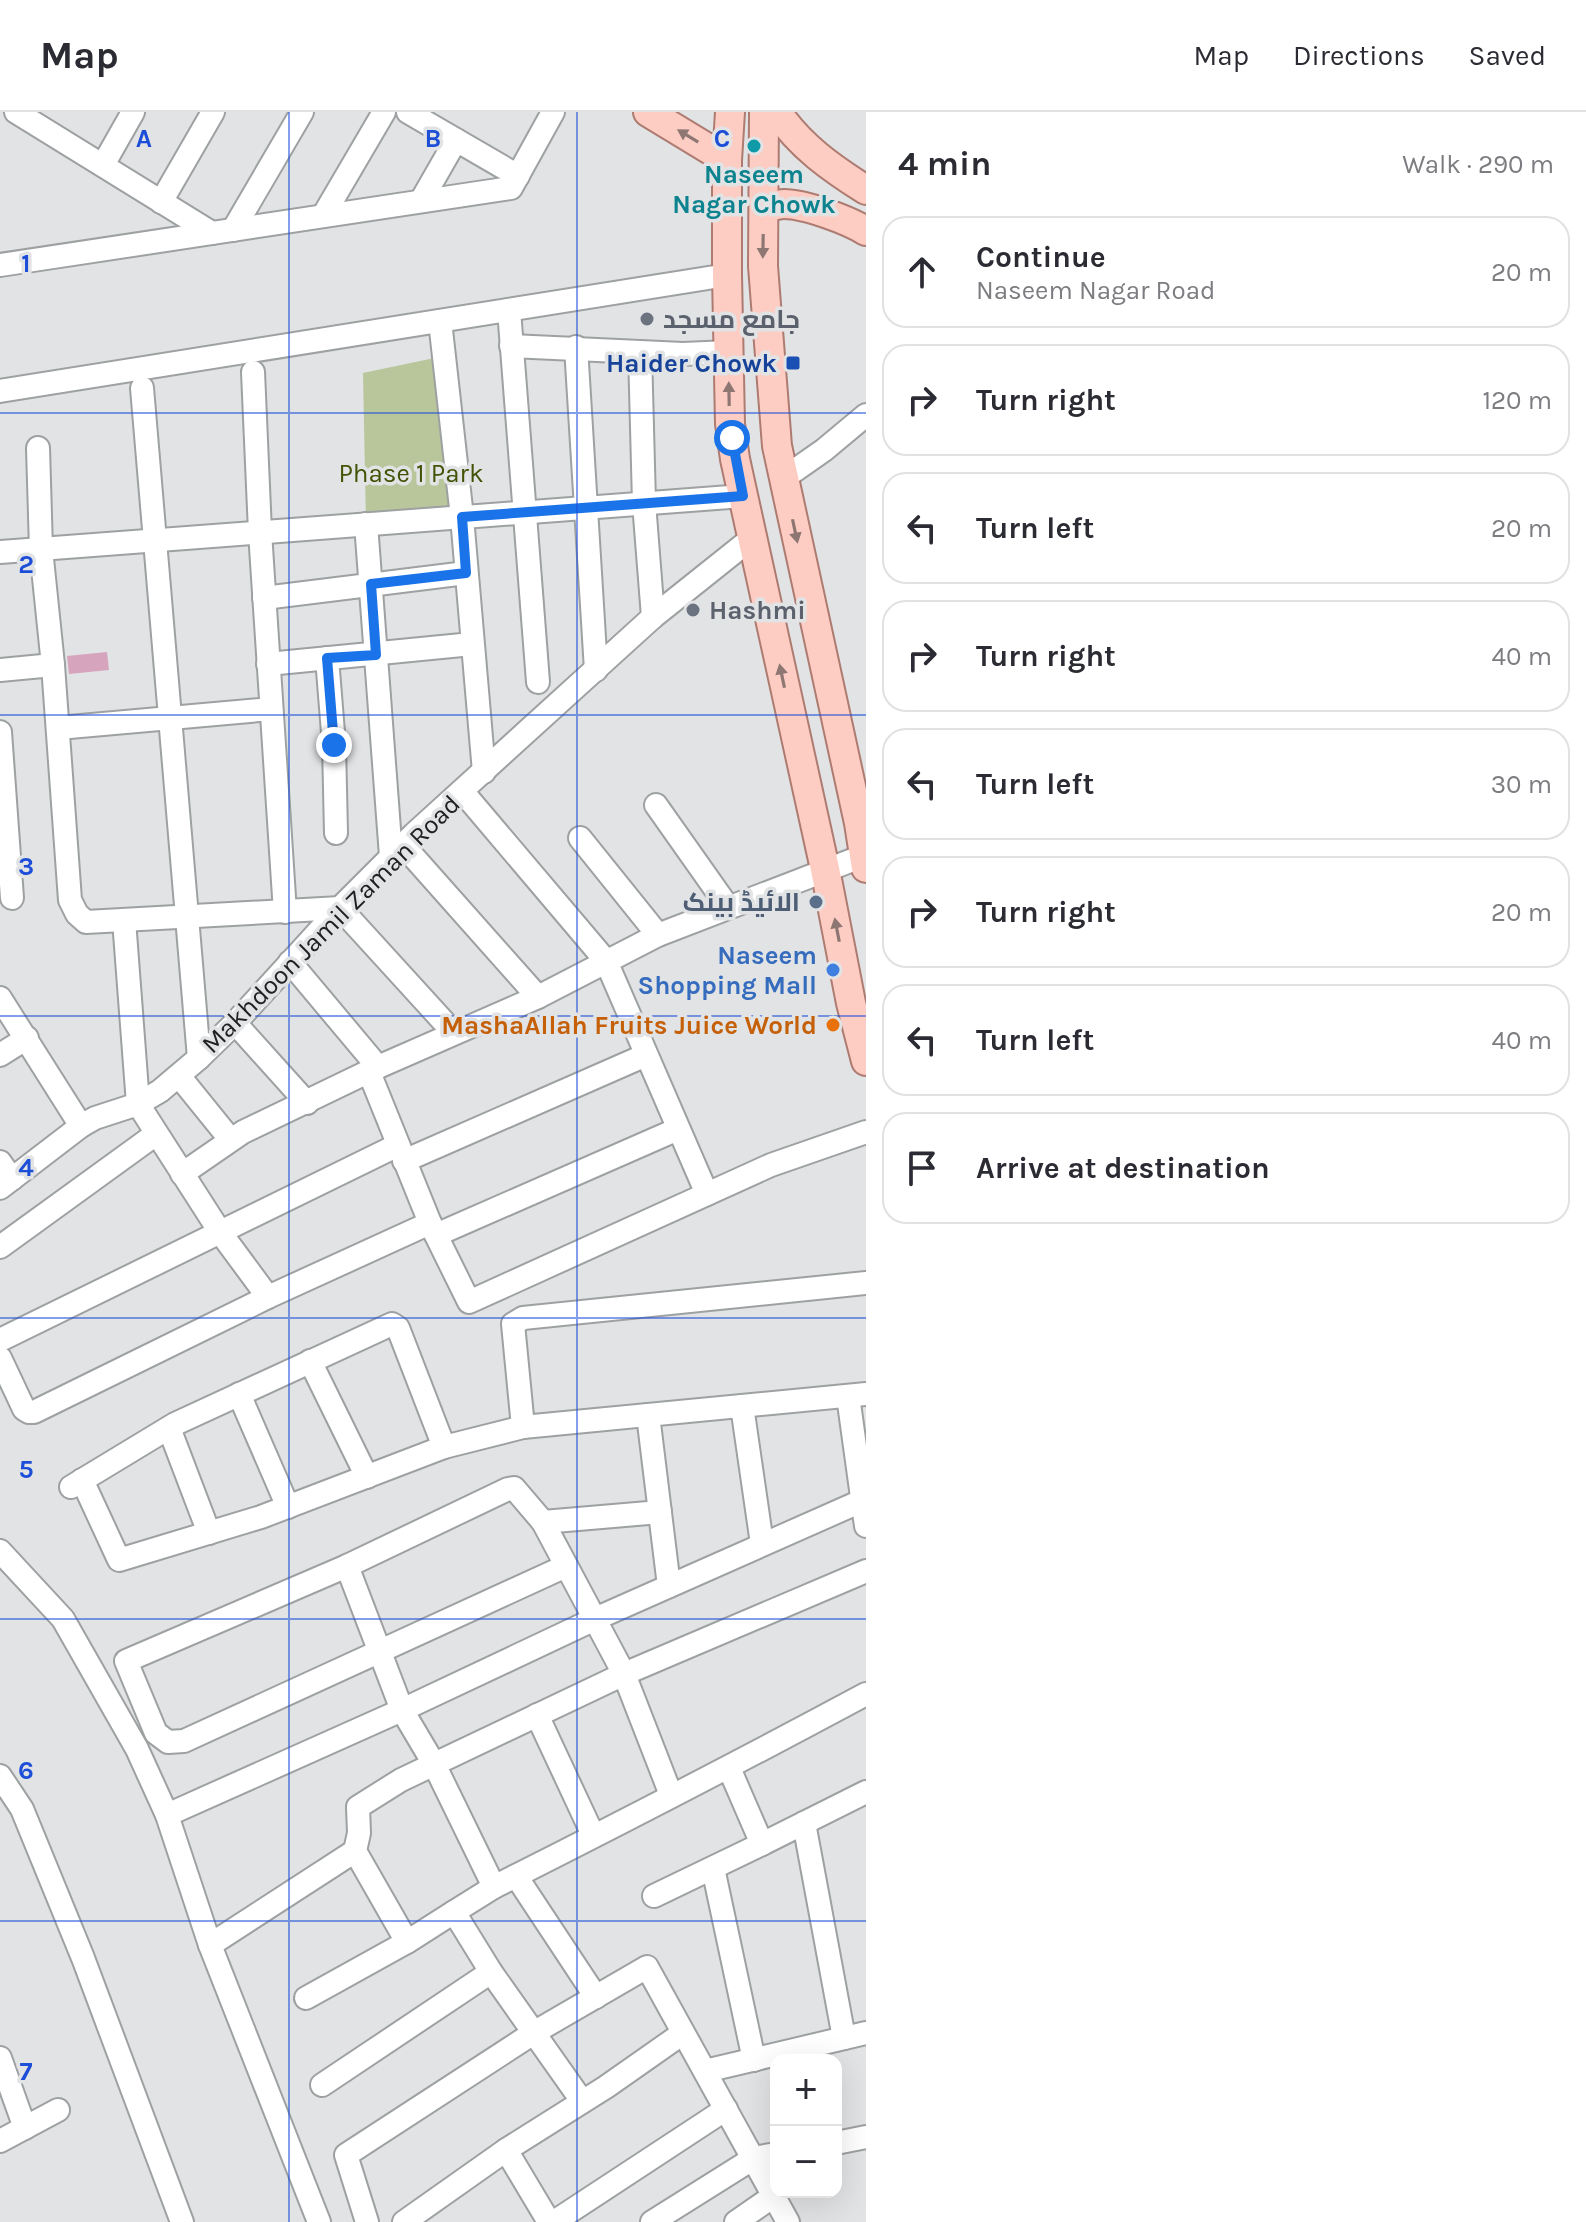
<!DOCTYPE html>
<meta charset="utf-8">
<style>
body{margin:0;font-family:Karla,Cairo,sans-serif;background:#f7f7f7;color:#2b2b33}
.controls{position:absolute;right:24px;bottom:24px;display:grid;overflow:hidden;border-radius:16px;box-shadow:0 8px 32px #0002}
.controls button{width:72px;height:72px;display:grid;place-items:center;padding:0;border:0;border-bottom:2px solid #e1e1e2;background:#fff;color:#2b2b33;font:40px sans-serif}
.stop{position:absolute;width:24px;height:24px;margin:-18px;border:6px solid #1a73e8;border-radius:50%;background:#fff}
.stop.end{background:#1a73e8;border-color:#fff;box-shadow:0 2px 8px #0008}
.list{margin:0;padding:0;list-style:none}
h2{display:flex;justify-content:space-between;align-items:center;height:104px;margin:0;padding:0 32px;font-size:34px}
h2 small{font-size:26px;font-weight:400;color:#7c7c81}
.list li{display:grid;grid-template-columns:52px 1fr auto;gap:24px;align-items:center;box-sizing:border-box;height:112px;margin:0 16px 16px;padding:0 16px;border:2px solid #e1e1e2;border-radius:24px}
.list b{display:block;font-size:30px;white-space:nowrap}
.list p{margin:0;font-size:26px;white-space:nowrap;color:#7c7c81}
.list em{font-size:26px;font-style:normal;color:#7c7c81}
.icon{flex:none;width:44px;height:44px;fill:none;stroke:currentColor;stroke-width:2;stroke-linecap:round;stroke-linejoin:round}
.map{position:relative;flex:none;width:866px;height:2110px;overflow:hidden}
header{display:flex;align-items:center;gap:48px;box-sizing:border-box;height:112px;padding:0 40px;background:#fff;border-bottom:2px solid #e1e1e2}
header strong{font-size:38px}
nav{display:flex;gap:44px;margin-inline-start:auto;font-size:28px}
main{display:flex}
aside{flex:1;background:#fff}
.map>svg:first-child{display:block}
</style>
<header>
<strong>Map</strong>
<nav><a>Map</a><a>Directions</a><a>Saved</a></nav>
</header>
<main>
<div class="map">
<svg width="866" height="2110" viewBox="0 0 866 2110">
<rect width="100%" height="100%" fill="#e1e3e5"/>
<!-- green -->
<path fill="#b9c69c" d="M444 244 462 405 366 412 363 261Z"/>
<!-- building -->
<path fill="#d6a4bd" d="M107 540 109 558 69 562 67 544Z"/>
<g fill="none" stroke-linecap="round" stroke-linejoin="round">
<defs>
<g id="minor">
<path d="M16 0 212 121"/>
<path d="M408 0 518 64"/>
<path d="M103 53 133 0"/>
<path d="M421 89 456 28"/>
<path d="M161 90 213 0"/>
<path d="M323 104 384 0"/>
<path d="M233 118 302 0"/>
<path d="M0 153 511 76 553 0"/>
<path d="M509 198 538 570"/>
<path d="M440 209 462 405 484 660"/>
<path d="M511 234 683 242 729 240"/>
<path d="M576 235 596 558"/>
<path d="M640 240 644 391 653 505"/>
<path d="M253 260 260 420 285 800"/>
<path d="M142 276 199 946"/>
<path d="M0 279 727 163"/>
<path d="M38 336 41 437 53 553 70 788 77 802 86 810 340 796 454 921"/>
<path d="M784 366 824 338 866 303"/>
<path d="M366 412 391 744"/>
<path d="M0 440 743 384"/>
<path d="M264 486 466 461"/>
<path d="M327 546 334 633 336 721"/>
<path d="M268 552 472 532"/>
<path d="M0 558 53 553"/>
<path d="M58 616 271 597"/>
<path d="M0 620 12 786"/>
<path d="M462 679 606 849 707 1082"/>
<path d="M656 693 728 795"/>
<path d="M580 726 658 823"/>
<path d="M403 733 538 885"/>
<path d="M124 808 138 992 220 1120 268 1185"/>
<path d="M290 850 378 955"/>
<path d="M0 886 81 1014"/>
<path d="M235 911 307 991"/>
<path d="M0 943 27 926"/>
<path d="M369 960 430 1111 469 1190 771 1053 866 1020"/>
<path d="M179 964 230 1027"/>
<path d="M404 1049 646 943"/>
<path d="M0 1050 12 1067"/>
<path d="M182 1062 243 1020 378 955 538 885 658 823 863 744"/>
<path d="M0 1076 81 1014 95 1006 138 992 160 979 199 946 235 911 340 796 414 722 653 505 752 426"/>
<path d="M436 1123 678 1017"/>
<path d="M0 1135 156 1022"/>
<path d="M866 1171 523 1206 513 1212 523 1315 866 1282"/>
<path d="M0 1228 398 1033"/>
<path d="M0 1246 24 1297 29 1300H34L268 1185 430 1111"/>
<path d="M310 1249 367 1365"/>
<path d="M239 1282 288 1395"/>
<path d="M848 1284 866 1414"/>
<path d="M742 1294 762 1432"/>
<path d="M648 1303 669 1474"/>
<path d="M169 1316 209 1421"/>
<path d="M82 1368 119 1448 261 1405 444 1335 523 1315"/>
<path d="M71 1375 175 1312 392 1212 398 1216 444 1335"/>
<path d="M543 1410 660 1400"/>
<path d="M0 1439 63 1507 137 1637 167 1703 210 1833 319 2110"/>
<path d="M347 1454 402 1598 434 1652 494 1775C619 1712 743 1648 866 1582"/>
<path d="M566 1454 184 1629 168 1630 156 1621 126 1549 347 1454 508 1377 514 1376 543 1410 624 1562 866 1459"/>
<path d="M537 1603 593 1723"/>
<path d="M729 1656 762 1732 866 1680"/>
<path d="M0 1664 22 1697 83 1846 182 2110"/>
<path d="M167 1703 402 1598 595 1507 866 1387"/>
<path d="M804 1711 844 1926"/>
<path d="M713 1756 754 1948"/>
<path d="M516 1764 596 1885"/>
<path d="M654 1784 762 1732"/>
<path d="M454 1800 494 1775"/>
<path d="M210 1833 355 1739"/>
<path d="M306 1886 407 1830"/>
<path d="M0 1946 25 2016"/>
<path d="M705 1959 866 1921"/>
<path d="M322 1973 491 1860"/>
<path d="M582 1989 491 1860 454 1800 407 1830 355 1739 359 1721 358 1695 401 1668 624 1562 671 1683"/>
<path d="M0 2029 58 1998"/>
<path d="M836 2031 866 2025"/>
<path d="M367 2110 346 2043 535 1920 647 1855 788 2110"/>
<path d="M404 2110 506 2038"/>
<path d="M549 2110 506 2038 606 1975 683 1921"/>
<path d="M554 2110 726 1997"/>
<path d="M652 2110 754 2046 776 2042"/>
<path d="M736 2110 775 2083"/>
</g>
<g id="major">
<path d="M648 0 727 48"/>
<path d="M730 0 727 48V163L730 312 735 347 825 757 851 891 866 949"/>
<path d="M764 0 763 154 777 334 859 711 866 756"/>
<path d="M777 0C800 34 831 56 866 78"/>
<path d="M764 96C770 95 778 92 784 92 805 92 848 108 866 119"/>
</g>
</defs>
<!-- minor casing -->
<use href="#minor" stroke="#9ea1a2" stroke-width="26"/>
<!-- major casing -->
<use href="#major" stroke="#ae7b71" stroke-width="32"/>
<!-- minor -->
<use href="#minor" stroke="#fff" stroke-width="22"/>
<!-- major -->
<use href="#major" stroke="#fdcdc4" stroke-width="28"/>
</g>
<!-- one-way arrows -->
<defs><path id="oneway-solid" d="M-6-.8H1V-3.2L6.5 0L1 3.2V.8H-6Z" transform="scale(2)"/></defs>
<g fill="#8e7773">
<use href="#oneway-solid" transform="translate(688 24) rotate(-149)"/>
<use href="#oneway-solid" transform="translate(763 134) rotate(91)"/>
<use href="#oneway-solid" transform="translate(729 282) rotate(-91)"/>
<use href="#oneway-solid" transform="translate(795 419) rotate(78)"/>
<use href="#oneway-solid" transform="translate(782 564) rotate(-102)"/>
<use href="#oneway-solid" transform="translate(837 818) rotate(-101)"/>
</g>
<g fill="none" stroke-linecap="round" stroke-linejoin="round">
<!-- route -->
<path stroke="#1a73e8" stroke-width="10" d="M334 633 327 546 376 543 371 472 466 461 462 405 743 384 732 326"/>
</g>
<!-- grid -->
<path fill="none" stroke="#1d4ed8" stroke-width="2" stroke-opacity="0.55" d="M289 0V2110M577 0V2110M0 301H866M0 603H866M0 904H866M0 1206H866M0 1507H866M0 1809H866"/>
<!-- markers -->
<circle fill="#0f9aa8" stroke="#e1e3e5" stroke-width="3" cx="754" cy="34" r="8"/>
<g fill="#6b7280" stroke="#e1e3e5" stroke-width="3">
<circle cx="647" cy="207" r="8"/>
<circle cx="693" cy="498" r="8"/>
</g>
<rect fill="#1a4fb4" stroke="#e1e3e5" stroke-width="3" x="785" y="243" width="16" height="16" rx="4"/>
<circle fill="#5c6f8a" stroke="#e1e3e5" stroke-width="3" cx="816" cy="790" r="8"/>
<circle fill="#3f7fe0" stroke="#e1e3e5" stroke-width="3" cx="833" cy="858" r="8"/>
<circle fill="#e8710a" stroke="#e1e3e5" stroke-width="3" cx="833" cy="913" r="8"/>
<g text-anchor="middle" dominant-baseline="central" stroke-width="7" stroke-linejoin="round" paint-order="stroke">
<!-- culture labels -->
<g font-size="26" font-weight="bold" fill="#0d838f" stroke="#e1e3e5">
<text x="754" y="62">Naseem<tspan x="754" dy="30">Nagar Chowk</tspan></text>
</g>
<!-- worship labels -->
<g font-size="26" font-weight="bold" fill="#5b616d" stroke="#e1e3e5" text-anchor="start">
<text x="663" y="207">جامع مسجد</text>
<text x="709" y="498">Hashmi</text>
</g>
<!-- transit labels -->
<g font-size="26" font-weight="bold" fill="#164399" stroke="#e1e3e5" text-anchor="end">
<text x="777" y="251">Haider Chowk</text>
</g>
<!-- park labels -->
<g font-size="26" fill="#435306" stroke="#e1e3e5">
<text x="411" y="361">Phase 1 Park</text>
</g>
<!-- service labels -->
<g font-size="26" font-weight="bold" fill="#4e5e75" stroke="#e1e3e5" text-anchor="end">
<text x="800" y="790">الائیڈ بینک</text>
</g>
<!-- street labels -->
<g font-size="26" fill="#202122" stroke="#e1e3e5">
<text transform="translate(331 812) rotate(-45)">Makhdoon Jamil Zaman Road</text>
</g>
<!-- shop labels -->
<g font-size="26" font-weight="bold" fill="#366cbe" stroke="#e1e3e5" text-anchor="end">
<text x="817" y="843">Naseem<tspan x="817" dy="30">Shopping Mall</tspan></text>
</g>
<!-- food labels -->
<g font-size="26" font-weight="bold" fill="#c56008" stroke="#e1e3e5" text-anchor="end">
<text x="817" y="913">MashaAllah Fruits Juice World</text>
</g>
</g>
<g font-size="26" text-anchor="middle" font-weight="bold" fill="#1d4ed8" stroke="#e1e3e5" stroke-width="7" stroke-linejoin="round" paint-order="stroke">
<text x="144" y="35">A</text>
<text x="433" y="35">B</text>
<text x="722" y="35">C</text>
<text x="26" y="160">1</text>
<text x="26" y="461">2</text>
<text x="26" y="763">3</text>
<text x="26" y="1064">4</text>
<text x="26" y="1366">5</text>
<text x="26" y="1667">6</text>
<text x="26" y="1968">7</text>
</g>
</svg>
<div class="controls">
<button>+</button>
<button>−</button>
</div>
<div class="stop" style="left:732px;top:326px"></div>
<div class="stop end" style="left:334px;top:633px"></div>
</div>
<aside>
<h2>4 min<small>Walk · 290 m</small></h2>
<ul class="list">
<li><svg class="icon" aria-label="ahead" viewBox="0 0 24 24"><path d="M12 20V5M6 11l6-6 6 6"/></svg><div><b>Continue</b><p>Naseem Nagar Road</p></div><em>20 m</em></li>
<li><svg class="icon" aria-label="right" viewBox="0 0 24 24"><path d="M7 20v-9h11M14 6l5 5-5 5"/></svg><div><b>Turn right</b></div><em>120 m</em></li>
<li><svg class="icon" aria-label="left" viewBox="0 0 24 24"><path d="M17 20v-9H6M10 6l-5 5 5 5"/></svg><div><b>Turn left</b></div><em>20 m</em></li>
<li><svg class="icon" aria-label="right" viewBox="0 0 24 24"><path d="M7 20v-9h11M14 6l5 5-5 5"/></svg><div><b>Turn right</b></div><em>40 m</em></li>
<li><svg class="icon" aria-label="left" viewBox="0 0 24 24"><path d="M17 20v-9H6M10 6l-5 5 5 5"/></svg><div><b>Turn left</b></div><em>30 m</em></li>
<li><svg class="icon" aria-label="right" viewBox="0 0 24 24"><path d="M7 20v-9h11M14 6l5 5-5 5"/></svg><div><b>Turn right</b></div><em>20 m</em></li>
<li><svg class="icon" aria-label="left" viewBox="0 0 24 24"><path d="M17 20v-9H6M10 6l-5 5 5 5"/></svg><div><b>Turn left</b></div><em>40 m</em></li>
<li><svg class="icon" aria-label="arrive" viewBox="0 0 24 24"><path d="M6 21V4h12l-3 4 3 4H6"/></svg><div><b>Arrive at destination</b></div></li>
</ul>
</aside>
</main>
